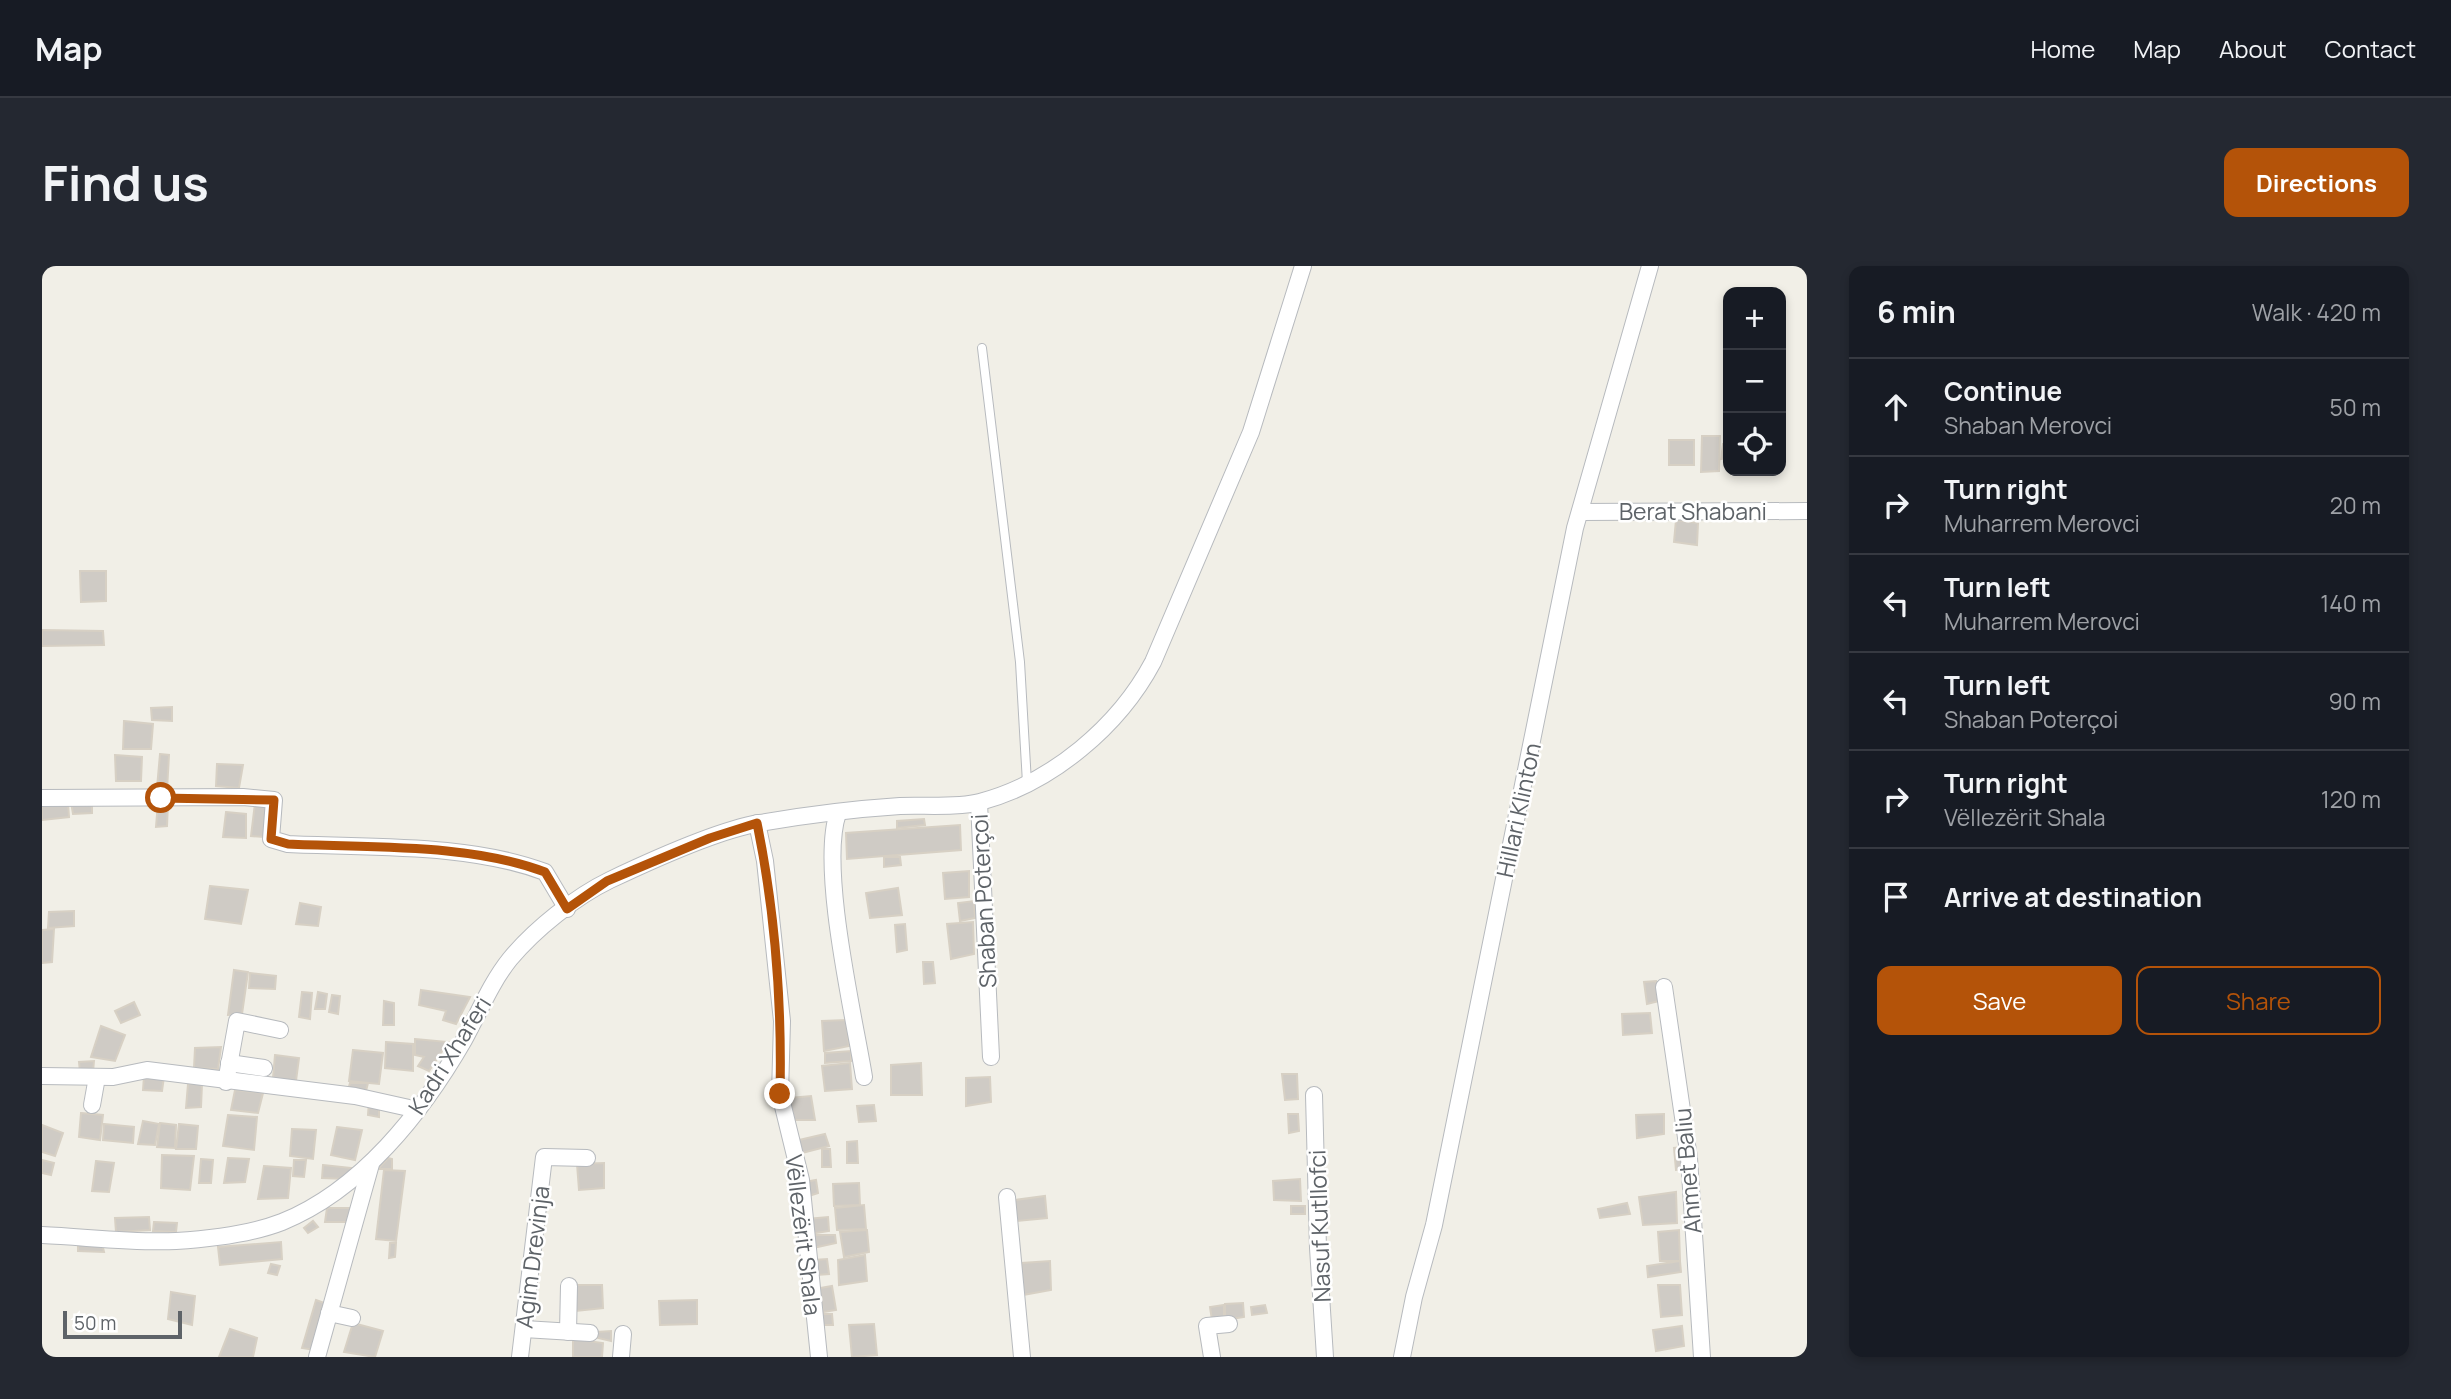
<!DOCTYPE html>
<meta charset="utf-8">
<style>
body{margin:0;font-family:Manrope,sans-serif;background:#242831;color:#f1f3f6}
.controls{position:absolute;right:21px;top:21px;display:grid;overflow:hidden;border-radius:14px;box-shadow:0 4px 10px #0003}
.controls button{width:63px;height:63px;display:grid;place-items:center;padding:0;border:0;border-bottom:2px solid #363941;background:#171b24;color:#f1f3f6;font:35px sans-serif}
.scale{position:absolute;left:21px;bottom:18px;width:119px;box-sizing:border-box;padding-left:7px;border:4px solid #5e6368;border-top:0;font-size:19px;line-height:24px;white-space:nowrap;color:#5e6368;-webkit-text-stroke:5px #fff;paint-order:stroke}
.stop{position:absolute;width:21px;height:21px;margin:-16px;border:5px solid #b45309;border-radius:50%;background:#fff}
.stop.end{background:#b45309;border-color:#fff;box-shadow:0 2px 7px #0008}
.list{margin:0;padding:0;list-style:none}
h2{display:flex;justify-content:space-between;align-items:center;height:91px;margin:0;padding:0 28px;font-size:30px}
h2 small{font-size:23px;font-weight:400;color:#9ea1a6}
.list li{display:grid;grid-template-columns:46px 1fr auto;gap:21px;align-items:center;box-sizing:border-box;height:98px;padding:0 28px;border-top:2px solid #363941}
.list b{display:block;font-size:26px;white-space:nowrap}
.list p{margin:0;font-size:23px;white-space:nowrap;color:#9ea1a6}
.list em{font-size:23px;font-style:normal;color:#9ea1a6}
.actions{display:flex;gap:14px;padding:21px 28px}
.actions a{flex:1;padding:16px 0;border:2px solid #b45309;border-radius:14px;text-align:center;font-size:24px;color:#b45309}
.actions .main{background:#b45309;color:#fff}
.icon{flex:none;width:38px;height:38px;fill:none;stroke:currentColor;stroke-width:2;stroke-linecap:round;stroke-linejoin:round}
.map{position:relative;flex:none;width:1765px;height:1091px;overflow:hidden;border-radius:14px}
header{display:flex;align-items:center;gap:42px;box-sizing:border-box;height:98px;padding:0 35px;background:#171b24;border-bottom:2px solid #363941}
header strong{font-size:33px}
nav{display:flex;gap:38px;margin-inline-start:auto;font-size:24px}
.intro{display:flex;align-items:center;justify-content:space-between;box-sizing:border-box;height:168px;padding:0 42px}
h1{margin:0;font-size:49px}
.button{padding:18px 32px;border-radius:14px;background:#b45309;color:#fff;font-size:24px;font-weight:700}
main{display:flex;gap:42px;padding:0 42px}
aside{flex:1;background:#171b24;border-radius:14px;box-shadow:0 4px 10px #0003}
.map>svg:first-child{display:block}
</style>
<header>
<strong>Map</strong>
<nav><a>Home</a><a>Map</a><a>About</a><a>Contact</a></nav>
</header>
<div class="intro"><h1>Find us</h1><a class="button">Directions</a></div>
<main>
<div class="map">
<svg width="1765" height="1091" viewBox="0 0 1765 1091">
<rect width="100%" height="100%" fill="#f1efe7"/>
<!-- building -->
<g fill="#cfcbc5" stroke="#d7d0c4" stroke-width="2">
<path d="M1660 170H1678L1677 205 1659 206Z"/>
<rect x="1627" y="174" width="25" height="25"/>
<path d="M1681 178H1686V192L1679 193Z"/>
<path d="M1634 254 1656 257 1655 279 1632 276Z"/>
<path d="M38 305H64V335L39 336Z"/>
<path d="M0 364 61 365 62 379 0 380Z"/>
<path d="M130 441V455L110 454 109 442Z"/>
<path d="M82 455 111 458 109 483H81Z"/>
<path d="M118 488 127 489 125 524 115 522Z"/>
<path d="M73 489 100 491 99 515H74Z"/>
<path d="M175 498 201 499 197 522 174 520Z"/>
<path d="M29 536H50V547L31 548Z"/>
<path d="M116 536 126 537 125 560 114 561Z"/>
<path d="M26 537 27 551 0 554V539Z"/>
<path d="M213 537 226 538 222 571 209 570Z"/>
<path d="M184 546 204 548V572L181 571Z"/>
<path d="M882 553 883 559 855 562V555Z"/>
<path d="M918 559 919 584 805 593 804 567Z"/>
<path d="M842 591H858L859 599 842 601Z"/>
<path d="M927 605V631L903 633 901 607Z"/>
<path d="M168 620 206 624 199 658 163 653Z"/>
<path d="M856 622 860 649 828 652 824 627Z"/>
<path d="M932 635 933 652 918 655 916 637Z"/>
<path d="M258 637 279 641 276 660 254 658Z"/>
<path d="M32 645V660L6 662 7 646Z"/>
<path d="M931 656 932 688 909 693 905 658Z"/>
<path d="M863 658 865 684 855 686 853 659Z"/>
<path d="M12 663 10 696 0 697V664Z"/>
<path d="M881 696H891L893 717 882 718Z"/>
<path d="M192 704 206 706 200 748 186 749Z"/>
<path d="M208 707 234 710 233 723 207 722Z"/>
<path d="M1614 715 1617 735 1605 738 1602 716Z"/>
<path d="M379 724 428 731 414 758 401 754 404 745 377 739Z"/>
<path d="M260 726 270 727 268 753 257 751Z"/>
<path d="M276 726 285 728 283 743H273Z"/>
<path d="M290 729 298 730 296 748 287 746Z"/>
<path d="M342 735 352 737V759H341Z"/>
<path d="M92 736 98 749 79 757 73 745Z"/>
<path d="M1608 747 1610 767 1581 769 1580 748Z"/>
<path d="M804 754 807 780 782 785 780 755Z"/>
<path d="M59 760 83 769 73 795 49 791Z"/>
<path d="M373 773 406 776 387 805 376 800 382 791 373 789Z"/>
<path d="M344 776 371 778V805L343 802Z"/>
<path d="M179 781 176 803 152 802 153 782Z"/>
<path d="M311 784 341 787 337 818 307 815Z"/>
<path d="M809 785V795L783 797V787Z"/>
<path d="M233 789 257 792 254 815 231 812Z"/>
<path d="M52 795 51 806H38L37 796Z"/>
<path d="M808 797 810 823 783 825 780 800Z"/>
<path d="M879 797 880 829H849V799Z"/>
<path d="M1240 808H1255L1256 833 1243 834Z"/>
<path d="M102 810 122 811 120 825 101 824Z"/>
<path d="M948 811 949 836 924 840V812Z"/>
<path d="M308 817H326L324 825 306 824Z"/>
<path d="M146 818H160L159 841 144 842Z"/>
<path d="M193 824 221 827 216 847 189 844Z"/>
<path d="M769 830 773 854H752L748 832Z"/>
<path d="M327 835 337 837V851L326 849Z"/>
<path d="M832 839 834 855 817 856 815 840Z"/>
<path d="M39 847 61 849 58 874 37 871Z"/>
<path d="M1246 848H1256L1257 865 1247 867Z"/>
<path d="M1622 848V868L1595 872 1594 849Z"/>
<path d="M186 849 215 851 212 884 181 880Z"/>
<path d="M101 855 117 858 113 879 96 878Z"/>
<path d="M118 857 134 859 133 882 115 881Z"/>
<path d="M62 858 92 861 91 877 61 874Z"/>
<path d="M137 858 156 860 154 883H134Z"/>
<path d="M0 859 21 867 13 890 0 886Z"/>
<path d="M295 861 320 864 313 894 289 889Z"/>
<path d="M250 863 274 864 271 893 248 890Z"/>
<path d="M783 868 787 880 760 887 757 874Z"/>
<path d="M815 875 816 897H805V876Z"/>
<path d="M1641 881 1644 903 1634 904 1632 882Z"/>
<path d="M780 883H788L789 901H780Z"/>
<path d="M120 889 152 890 148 924 119 922Z"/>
<path d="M186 892 207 893 203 916 182 917Z"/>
<path d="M346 892 350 893V903H336Z"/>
<path d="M159 893 171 894 169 917H157Z"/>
<path d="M0 894 12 897 9 909 0 907Z"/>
<path d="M252 894H264L262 911 251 910Z"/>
<path d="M54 895 72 897 67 926 50 925Z"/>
<path d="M562 897V922L537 924 535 898Z"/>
<path d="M281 899 310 902 306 913 280 912Z"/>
<path d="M222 900 249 902 246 932 216 933Z"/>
<path d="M342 904 363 905 354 975 334 973Z"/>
<path d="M1258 913 1259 935 1232 934 1231 915Z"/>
<path d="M774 914 776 927 764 931 762 916Z"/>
<path d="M817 917 818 939 792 940 791 918Z"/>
<path d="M1634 926 1635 957 1601 959 1597 931Z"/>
<path d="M1003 930 1005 952 975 955 973 934Z"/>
<path d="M1585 937 1588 948 1558 952 1556 943Z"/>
<path d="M822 939 824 963 795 964 793 942Z"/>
<rect x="1249" y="940" width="14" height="8"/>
<path d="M285 942H308V956H283Z"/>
<path d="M107 951 108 964 74 966 73 952Z"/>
<path d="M786 951 787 965 767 968 765 953Z"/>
<path d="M271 955 276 961 266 967 262 962Z"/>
<path d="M112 956 135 957 134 966 111 965Z"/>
<path d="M825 964 827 986 802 991 798 966Z"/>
<path d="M1637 964 1638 995H1618L1616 966Z"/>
<path d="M769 969H793L794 977 771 982Z"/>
<path d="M239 976 240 993 178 999 176 981Z"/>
<path d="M60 977 62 986 36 985V978Z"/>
<path d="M348 977H354L353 991 347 992Z"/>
<path d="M823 989 825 1015 797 1019 796 994Z"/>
<path d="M785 993 787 1008 775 1009 772 994Z"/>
<path d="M1008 995 1009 1024 981 1029 980 997Z"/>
<path d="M1638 995 1639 1006 1606 1011 1605 1000Z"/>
<path d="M229 998 238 1000 235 1009 226 1007Z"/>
<path d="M532 1019H560L561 1042 534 1045Z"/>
<path d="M1616 1019H1638L1640 1049 1619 1051Z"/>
<path d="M790 1020 794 1044 781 1046 778 1022Z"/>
<path d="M129 1026 153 1030 150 1059 126 1053Z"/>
<path d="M274 1034 288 1039 272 1084 260 1082Z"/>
<path d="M655 1034V1058L618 1059 617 1035Z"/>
<path d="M1201 1037 1202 1051 1183 1054V1038Z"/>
<path d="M1182 1039V1052L1170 1054 1168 1041Z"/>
<path d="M1223 1039 1225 1047 1210 1049 1209 1041Z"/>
<path d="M779 1048H790L791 1059H779Z"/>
<path d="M311 1057 341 1065 333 1091 302 1086Z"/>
<path d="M832 1058 835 1089 810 1091 807 1059Z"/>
<path d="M1640 1060 1642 1080 1614 1085 1611 1064Z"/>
<path d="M188 1063 215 1072 211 1091H177Z"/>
<path d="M569 1065V1075L556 1072 555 1066Z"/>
<path d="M531 1073 561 1077 560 1091H531Z"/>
</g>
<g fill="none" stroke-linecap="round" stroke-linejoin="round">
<defs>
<path id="service" d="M940 82 978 396 985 517"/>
<g id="minor">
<path d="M1538 246 1765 245"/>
<path d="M0 532 201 531 232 534 229 573 246 578C328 582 426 577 503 606L525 643"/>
<path d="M937 537 949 791"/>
<path d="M796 547C777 601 812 750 822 811"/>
<path d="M715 557 723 595 740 755 738 828 759 914 777 1091"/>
<path d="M1622 721 1647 892 1660 1091"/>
<path d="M187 797 222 802"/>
<path d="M0 810 71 811 105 804 313 830 376 844"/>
<path d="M184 816 195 755 238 764"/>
<path d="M1272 829 1276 982 1283 1091"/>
<path d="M50 839 55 811"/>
<path d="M965 931 980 1091"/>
<path d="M0 969C45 971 89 977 134 975 166 973 209 968 240 956 319 924 380 847 422 774 437 747 448 718 468 693 493 663 533 631 568 614 608 595 675 564 718 557 764 549 812 543 858 540 882 539 916 542 938 536 1010 517 1077 460 1111 396L1209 166 1261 0"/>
<path d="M287 1047 310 1052"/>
<path d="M482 1063 548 1067"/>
<path d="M526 1066 527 1020"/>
<path d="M275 1091 329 898"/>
<path d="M478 1091 502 891 545 892"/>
<path d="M579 1091 581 1068"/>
<path d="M1170 1091 1165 1060 1187 1058"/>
<path d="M1360 1091 1372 1031 1392 959 1533 262 1608 0"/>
</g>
</defs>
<!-- service casing -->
<use href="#service" stroke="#b7babe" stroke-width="10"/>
<!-- minor casing -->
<use href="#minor" stroke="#b7babe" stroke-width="18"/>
<!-- service -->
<use href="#service" stroke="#fff" stroke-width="8"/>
<!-- minor -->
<use href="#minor" stroke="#fff" stroke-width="16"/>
</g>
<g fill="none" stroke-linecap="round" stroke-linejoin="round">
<!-- route -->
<path stroke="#b45309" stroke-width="9" d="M119 532 232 534 229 573 246 578C328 582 426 577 503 606L525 643 565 615 668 572 715 557C733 645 740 738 738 828"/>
</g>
<g text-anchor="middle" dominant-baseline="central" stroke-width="5" stroke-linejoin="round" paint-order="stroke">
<!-- street labels -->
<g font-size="23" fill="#5e6368" stroke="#fff">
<text x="1651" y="245">Berat Shabani</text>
<text transform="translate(1476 544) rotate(-78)">Hillari Klinton</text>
<text transform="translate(941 635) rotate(-93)">Shaban Poterçoi</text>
<text transform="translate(407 789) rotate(-58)">Kadri Xhaferi</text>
<text transform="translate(1645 905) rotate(-95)">Ahmet Baliu</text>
<text transform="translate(1277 960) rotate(-92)">Nasuf Kutllofci</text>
<text transform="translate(762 969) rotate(83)">Vëllezërit Shala</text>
<text transform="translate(490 991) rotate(-83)">Agim Drevinja</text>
</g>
</g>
</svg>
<div class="controls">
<button>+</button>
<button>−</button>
<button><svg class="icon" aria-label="locate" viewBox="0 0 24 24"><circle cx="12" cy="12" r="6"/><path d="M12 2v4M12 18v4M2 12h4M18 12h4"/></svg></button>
</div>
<div class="scale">50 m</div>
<div class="stop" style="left:119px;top:532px"></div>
<div class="stop end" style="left:738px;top:828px"></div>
</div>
<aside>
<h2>6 min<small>Walk · 420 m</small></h2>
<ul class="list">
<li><svg class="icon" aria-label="ahead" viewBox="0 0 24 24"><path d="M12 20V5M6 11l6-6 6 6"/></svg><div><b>Continue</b><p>Shaban Merovci</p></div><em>50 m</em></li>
<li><svg class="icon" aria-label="right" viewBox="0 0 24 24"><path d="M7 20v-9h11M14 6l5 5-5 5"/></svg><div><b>Turn right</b><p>Muharrem Merovci</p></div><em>20 m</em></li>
<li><svg class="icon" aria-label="left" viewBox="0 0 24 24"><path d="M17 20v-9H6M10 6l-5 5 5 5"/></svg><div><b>Turn left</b><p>Muharrem Merovci</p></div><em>140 m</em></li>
<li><svg class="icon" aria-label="left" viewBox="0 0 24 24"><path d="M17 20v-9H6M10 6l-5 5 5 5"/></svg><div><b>Turn left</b><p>Shaban Poterçoi</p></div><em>90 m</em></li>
<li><svg class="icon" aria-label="right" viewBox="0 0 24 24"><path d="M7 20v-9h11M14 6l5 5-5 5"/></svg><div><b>Turn right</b><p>Vëllezërit Shala</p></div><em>120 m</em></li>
<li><svg class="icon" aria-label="arrive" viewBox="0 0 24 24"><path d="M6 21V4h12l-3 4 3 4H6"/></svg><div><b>Arrive at destination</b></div></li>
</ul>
<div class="actions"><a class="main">Save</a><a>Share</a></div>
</aside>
</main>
